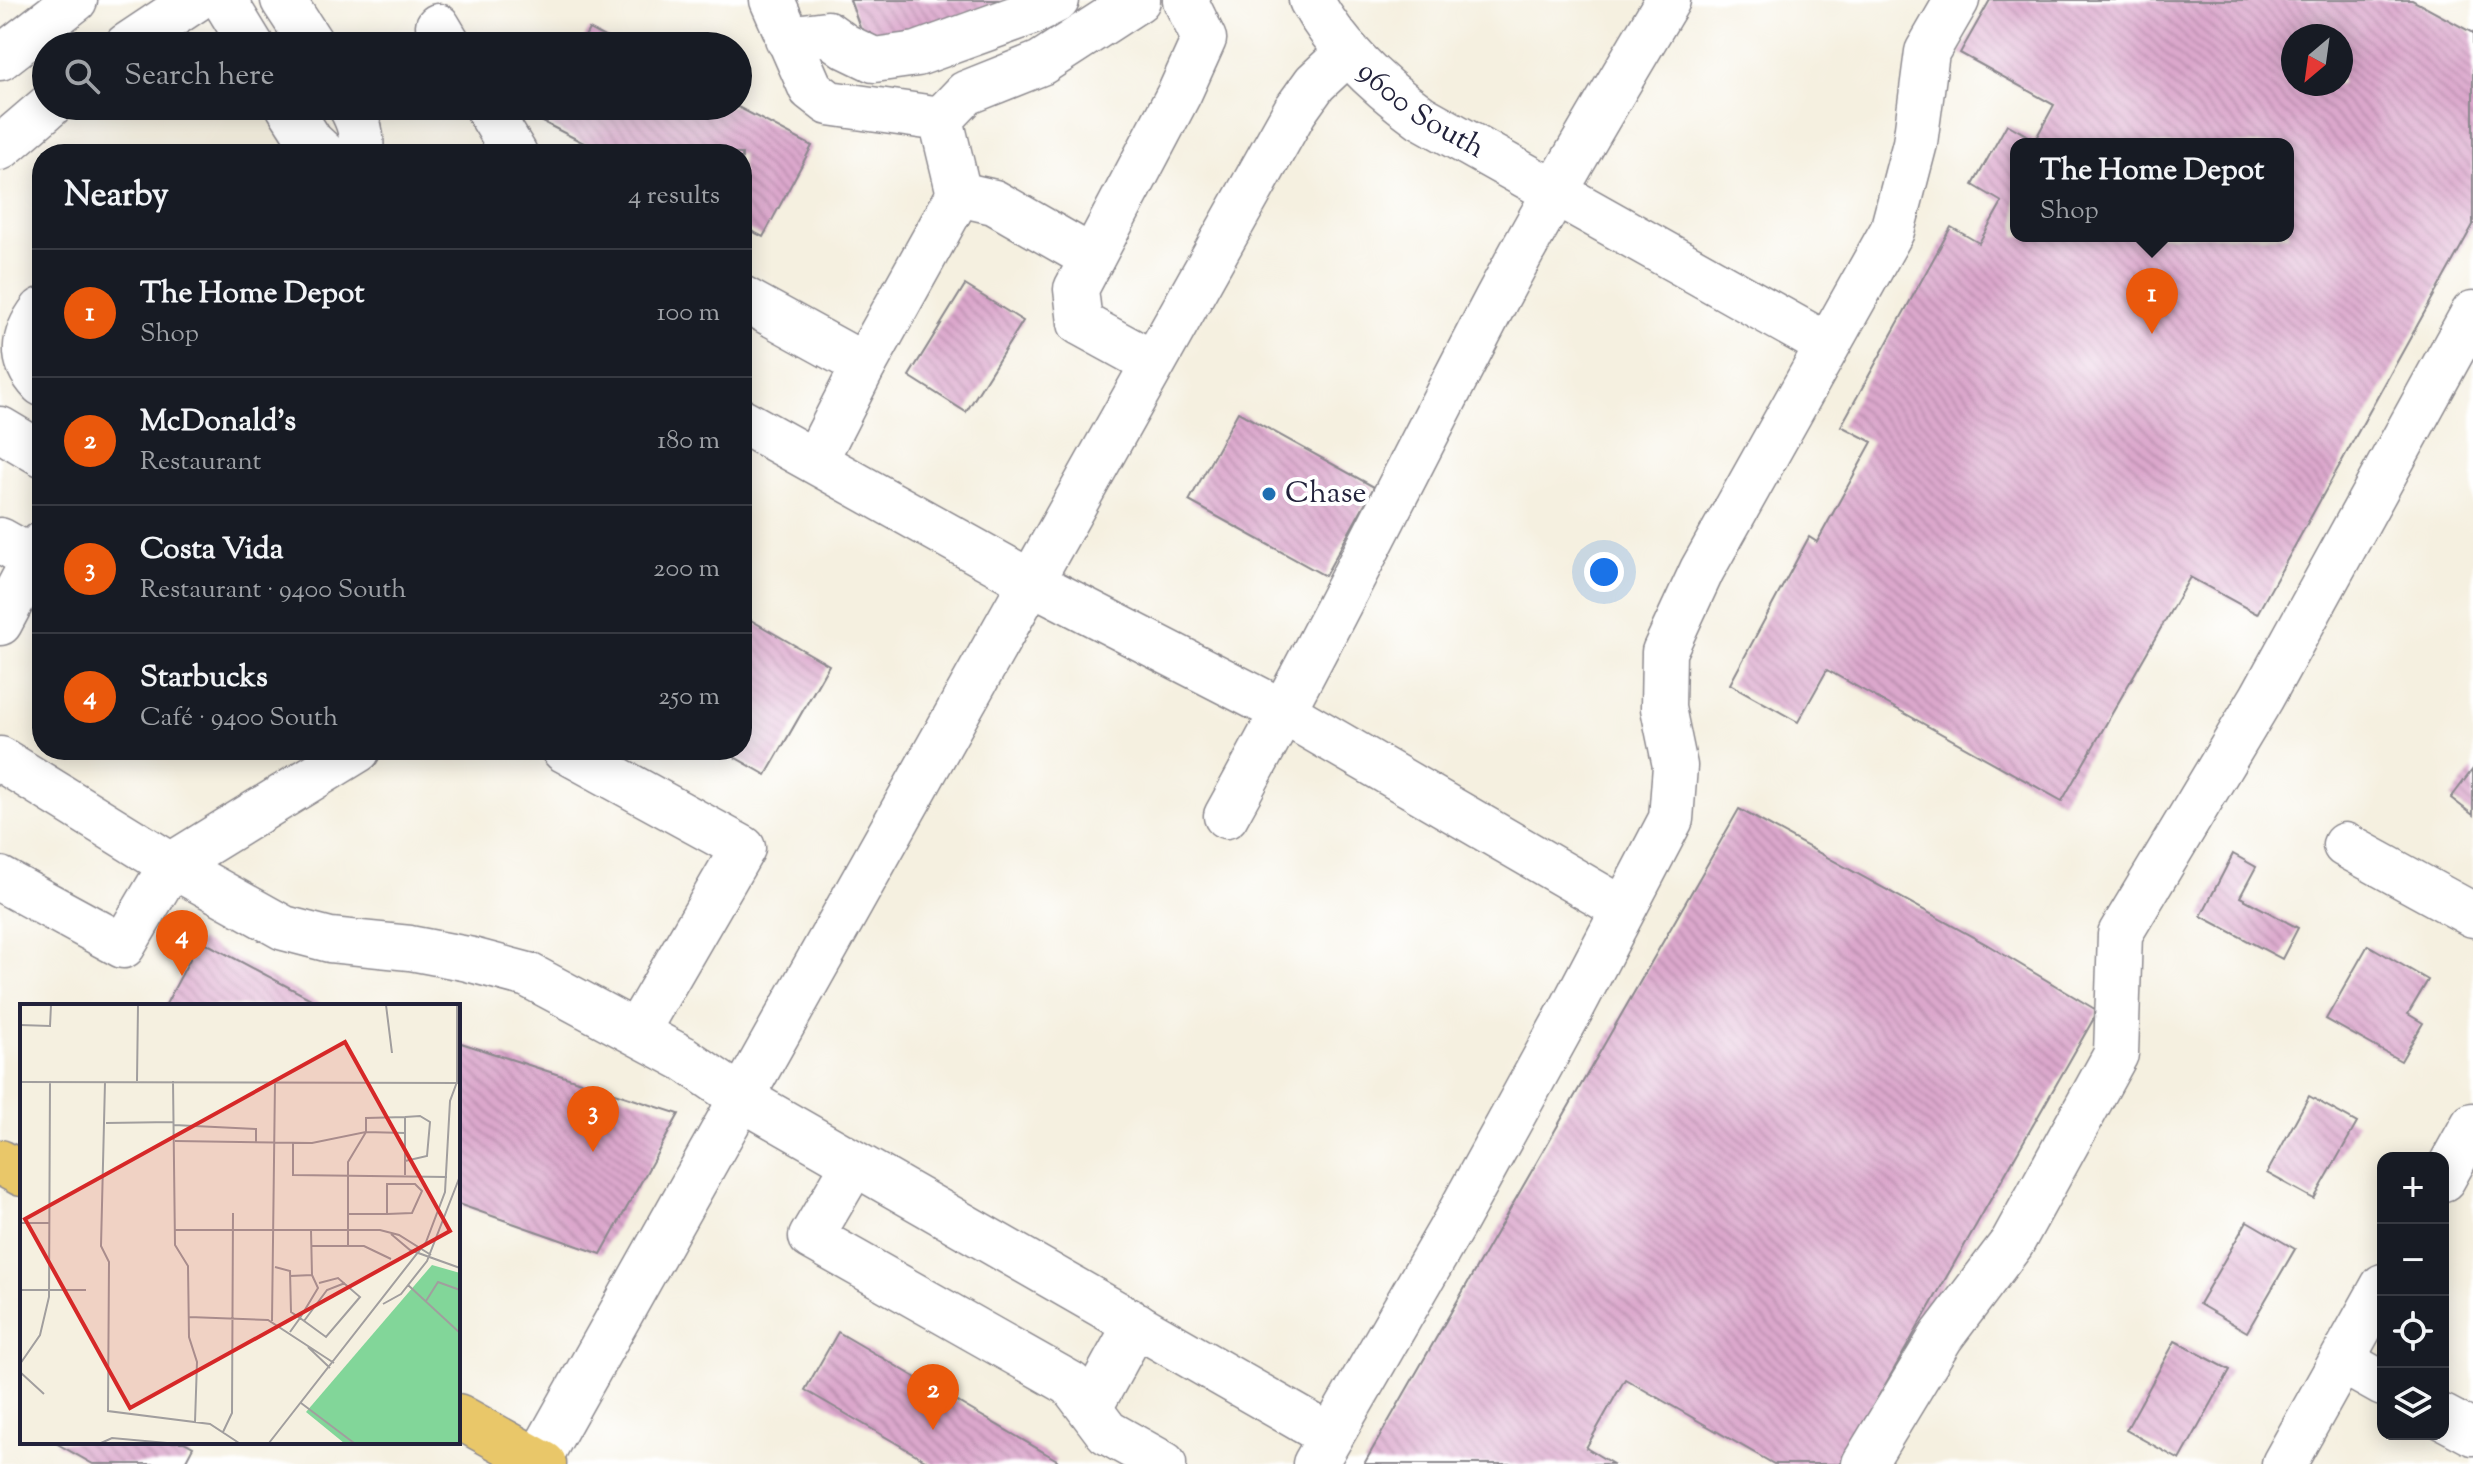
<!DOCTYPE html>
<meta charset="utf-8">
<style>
body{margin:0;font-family:"Sorts Mill Goudy",serif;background:#242831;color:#f1f3f6}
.controls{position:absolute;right:24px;bottom:24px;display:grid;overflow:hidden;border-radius:16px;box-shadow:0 4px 20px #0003}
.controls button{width:72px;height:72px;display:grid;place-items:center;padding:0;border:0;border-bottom:2px solid #363941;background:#171b24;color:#f1f3f6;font:40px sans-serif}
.compass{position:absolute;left:2281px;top:24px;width:72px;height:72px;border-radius:50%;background:#171b24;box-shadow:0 4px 20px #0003;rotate:209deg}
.you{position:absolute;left:1604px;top:572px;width:28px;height:28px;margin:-20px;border:6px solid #fff;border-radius:50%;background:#1a73e8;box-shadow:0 0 0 12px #1a73e833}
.badge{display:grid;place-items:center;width:52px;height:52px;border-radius:50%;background:#ea580c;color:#fff;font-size:26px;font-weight:700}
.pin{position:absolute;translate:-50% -66px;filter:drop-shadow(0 2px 4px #0008)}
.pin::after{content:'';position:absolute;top:42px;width:28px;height:24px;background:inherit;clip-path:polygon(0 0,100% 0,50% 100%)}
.popup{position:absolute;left:2010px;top:138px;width:284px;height:104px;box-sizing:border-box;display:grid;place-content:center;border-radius:16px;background:#171b24;filter:drop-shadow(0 2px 6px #0005);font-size:26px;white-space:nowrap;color:#9ea1a6}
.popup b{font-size:30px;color:#f1f3f6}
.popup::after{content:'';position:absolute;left:50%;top:100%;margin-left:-16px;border:16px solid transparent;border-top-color:#171b24}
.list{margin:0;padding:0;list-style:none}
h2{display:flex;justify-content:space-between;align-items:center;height:104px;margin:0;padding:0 32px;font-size:34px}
h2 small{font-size:26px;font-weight:400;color:#9ea1a6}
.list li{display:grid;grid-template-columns:52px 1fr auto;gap:24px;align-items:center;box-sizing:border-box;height:128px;padding:0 32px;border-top:2px solid #363941}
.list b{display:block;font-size:30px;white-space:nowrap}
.list p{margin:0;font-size:26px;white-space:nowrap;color:#9ea1a6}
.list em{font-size:26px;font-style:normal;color:#9ea1a6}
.icon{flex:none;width:44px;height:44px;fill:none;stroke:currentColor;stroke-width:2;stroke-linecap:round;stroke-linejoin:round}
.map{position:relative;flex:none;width:2473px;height:1464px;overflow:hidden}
.search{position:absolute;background:#171b24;box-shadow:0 4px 20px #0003;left:32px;top:32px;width:720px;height:88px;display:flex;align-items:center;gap:20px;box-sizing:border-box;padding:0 28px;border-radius:44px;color:#9ea1a6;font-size:30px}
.panel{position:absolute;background:#171b24;box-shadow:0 4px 20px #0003;left:32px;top:144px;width:720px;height:616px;border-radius:32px}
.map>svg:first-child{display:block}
</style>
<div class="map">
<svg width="2473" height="1464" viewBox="0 0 2473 1464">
<defs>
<pattern id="building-back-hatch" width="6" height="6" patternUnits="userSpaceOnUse" patternTransform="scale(2)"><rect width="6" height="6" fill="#dba7cc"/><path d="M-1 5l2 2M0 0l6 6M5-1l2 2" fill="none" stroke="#bc8fb0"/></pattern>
</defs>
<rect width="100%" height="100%" fill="#fff"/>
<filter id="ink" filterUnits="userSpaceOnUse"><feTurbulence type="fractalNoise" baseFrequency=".0125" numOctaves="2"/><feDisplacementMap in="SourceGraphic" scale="16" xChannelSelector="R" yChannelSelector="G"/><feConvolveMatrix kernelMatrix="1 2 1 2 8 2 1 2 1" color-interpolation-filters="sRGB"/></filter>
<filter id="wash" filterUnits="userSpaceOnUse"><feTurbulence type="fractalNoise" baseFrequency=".006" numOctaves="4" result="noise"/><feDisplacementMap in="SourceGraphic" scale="32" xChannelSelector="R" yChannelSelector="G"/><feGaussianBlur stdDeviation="1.8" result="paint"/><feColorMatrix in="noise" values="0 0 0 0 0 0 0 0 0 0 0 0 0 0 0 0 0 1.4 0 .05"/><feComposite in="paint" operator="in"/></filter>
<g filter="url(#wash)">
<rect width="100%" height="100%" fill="#f5f0e0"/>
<g id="blocks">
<!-- building -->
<g fill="url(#building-back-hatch)" fill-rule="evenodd">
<path d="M850 0H1006L868 49Z"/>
<path d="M1990 0H2412L2473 33V225L2257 614 2190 577 2062 801 1827 670 1798 722 1730 684 1809 537 1817 542 1872 442 1841 426 1951 227 1979 243 2002 202 1973 185 2007 124 2035 140 2054 105 1960 53ZM2293 36H2341V84H2293ZM2016 144H2288V236H2016Z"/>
<path d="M589 29 622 46H580Z"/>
<path d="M549 106H736L812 146 763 237 742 226V154H605L541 121Z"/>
<path d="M965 285 1023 321 966 412 909 376Z"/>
<path d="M1238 412 1374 487 1325 576 1189 501Z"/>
<path d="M742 615 829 665 766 775 722 750H742Z"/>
<path d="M2473 769V815L2451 798Z"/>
<path d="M1739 809 1986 944 2098 1011 1840 1464H1774L1625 1379 1586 1448 1613 1464H1364Z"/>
<path d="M2233 854 2256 867 2240 897 2298 928 2282 959 2201 916Z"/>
<path d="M200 940 324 1006H165Z"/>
<path d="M2368 945 2428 980 2408 1014 2423 1023 2401 1061 2326 1019Z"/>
<path d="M458 1042 679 1114 601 1254 458 1204Z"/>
<path d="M2309 1096 2357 1123 2314 1199 2267 1173Z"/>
<path d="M2247 1221 2295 1249 2247 1332 2199 1304Z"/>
<path d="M838 1332 1057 1460 1054 1464H932L805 1390Z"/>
<path d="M2175 1341 2230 1370 2180 1460 2126 1430Z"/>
<path d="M54 1442H184L193 1447 184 1464H93Z"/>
</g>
</g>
</g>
<g filter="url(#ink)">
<use href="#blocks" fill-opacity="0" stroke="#8c898e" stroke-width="2"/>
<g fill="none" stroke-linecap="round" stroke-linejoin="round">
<defs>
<g id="minor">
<path d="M224 0 252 46"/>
<path d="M283 0 313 46"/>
<path d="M772 0 811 89 829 103 941 119"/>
<path id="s1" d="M1311 0C1337 48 1377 85 1421 117L1827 345"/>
<path d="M438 26 450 46"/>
<path d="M787 38 827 33 845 46 874 60 917 54 1033 12 1057 0"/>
<path d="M126 46 195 0"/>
<path d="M0 58 75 0"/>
<path d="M288 106 311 142 324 154"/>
<path d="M350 106C359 122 363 135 361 154"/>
<path d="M486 106 515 154"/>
<path d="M0 148 49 106"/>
<path d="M959 194 941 119 966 93 1041 63 1138 0"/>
<path d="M742 298 864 365"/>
<path d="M42 310C22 336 19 360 42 384"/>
<path d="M1153 363 1080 323 1076 289 1180 92 1204 39 1185 0"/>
<path d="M742 421 1031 582 1284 712 1623 909"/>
<path d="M0 429 42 454"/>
<path d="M815 461 864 365 959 194 994 202 1092 258"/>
<path d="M0 540 34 559"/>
<path d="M0 623 42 544"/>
<path d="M564 750 743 848 637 1031"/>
<path d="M0 759 171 865 358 750"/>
<path d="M1226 816C1320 647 1406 472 1496 300 1550 198 1609 99 1668 0"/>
<path d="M2345 845 2473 915"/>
<path d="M0 879 123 946 171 865 284 928 330 940 410 948 468 959 528 975 683 1058 741 1098 1330 1436"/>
<path d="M854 1164 811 1237 1071 1384 1107 1432 1164 1464"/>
<path d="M2443 1179 2473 1125"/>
<path d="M2342 1361 2383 1384"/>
<path d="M1090 1408 1136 1324"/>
<path d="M2443 1417 2473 1433"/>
<path d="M538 1461 1295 111 1315 83 1348 52"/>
<path d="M1315 1464 1453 1225 1571 1010 1671 819 1675 766 1663 708 1664 652 1702 570 1892 231 1915 143 1927 52 1957 0"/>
<path d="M1864 1464 1941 1337 2012 1243 2116 1054 2120 934 2262 697 2473 313"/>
<path d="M2284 1464 2383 1286"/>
</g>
<g id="major">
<path d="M0 1162 22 1174"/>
<path d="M458 1416 544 1464"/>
</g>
</defs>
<!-- minor casing -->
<use href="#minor" stroke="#8c898e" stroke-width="47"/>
<!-- major casing -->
<use href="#major" stroke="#8c898e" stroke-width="47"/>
<!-- minor -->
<use href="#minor" stroke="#fff" stroke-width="44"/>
<!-- major -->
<use href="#major" stroke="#e9c769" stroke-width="44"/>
</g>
</g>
<!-- markers -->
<circle fill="#1f6fb2" stroke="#fff" stroke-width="3" cx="1269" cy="494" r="8"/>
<g text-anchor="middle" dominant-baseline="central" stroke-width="8" stroke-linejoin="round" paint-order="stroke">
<!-- street labels -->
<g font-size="30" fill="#22223b" stroke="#fff">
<text stroke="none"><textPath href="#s1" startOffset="158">9600 South</textPath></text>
</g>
<!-- poi labels -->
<g font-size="30" fill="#22223b" stroke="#fff" text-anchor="start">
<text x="1285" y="494">Chase</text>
</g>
</g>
<!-- overview -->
<g transform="translate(20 1004)">
<rect width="440" height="440" fill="#f5f0e0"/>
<path d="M412 261 440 269V439H324L286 408Z" fill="#82d699"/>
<path fill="none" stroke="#a19e9e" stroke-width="2" d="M366 1 372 49M0 21 30 22 31 1M117 77 118 1M153 77 155 241 168 262 169 333 177 358 175 418M0 78 440 79M85 78 81 242 89 258 88 407 190 420 219 439M437 78V1M385 113 400 112 410 118 407 152 385 157M86 119 153 118M154 121 236 125V138M155 137 292 139 346 128V114L385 113V171M273 139V171L427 173M328 210H367V179M367 210 392 209 402 187 395 180H367M0 219H29M155 226H360L379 231 411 251M371 230 390 246 440 264M292 242H344L371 255M328 242V158L346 128 385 129M255 263 270 267 271 308 280 314 270 328M292 271 298 284 280 314 306 333 340 293 318 274 299 279M270 272 292 271 291 226M388 281 440 329M0 286H66M406 297 418 278 440 286M363 300 381 290 407 257 440 172M169 313 248 316 314 359M252 317 255 77M284 317 307 286 325 279M288 343 310 364M0 360 20 331 29 293 30 77M0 368 24 390M281 399 334 439M203 428 212 409 213 209M81 439 92 434 147 439M249 439 406 238 425 188 430 97 437 78"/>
<path fill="#d62828" fill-opacity="0.15" stroke="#d62828" stroke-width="4" d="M325 38 430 227 110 404 5 215Z"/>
<rect width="440" height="440" fill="none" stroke="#22223b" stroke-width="4"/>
</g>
</svg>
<div class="controls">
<button>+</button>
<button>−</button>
<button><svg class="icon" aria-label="locate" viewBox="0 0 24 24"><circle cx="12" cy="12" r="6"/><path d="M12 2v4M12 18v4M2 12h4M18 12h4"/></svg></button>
<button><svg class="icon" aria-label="layers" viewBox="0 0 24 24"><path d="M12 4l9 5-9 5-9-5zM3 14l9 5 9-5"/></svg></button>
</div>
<svg class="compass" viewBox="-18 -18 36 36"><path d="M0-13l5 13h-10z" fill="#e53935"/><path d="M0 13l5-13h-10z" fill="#9ea1a6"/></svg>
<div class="you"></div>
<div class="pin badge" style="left:2152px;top:334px">1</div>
<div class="popup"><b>The Home Depot</b>Shop</div>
<div class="pin badge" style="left:933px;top:1430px">2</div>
<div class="pin badge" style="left:593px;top:1152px">3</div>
<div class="pin badge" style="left:182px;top:976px">4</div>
<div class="search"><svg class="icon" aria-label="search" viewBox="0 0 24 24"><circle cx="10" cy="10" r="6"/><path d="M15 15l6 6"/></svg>Search here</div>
<section class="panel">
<h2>Nearby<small>4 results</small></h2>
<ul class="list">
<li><span class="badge">1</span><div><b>The Home Depot</b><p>Shop</p></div><em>100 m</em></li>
<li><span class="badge">2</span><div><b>McDonald's</b><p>Restaurant</p></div><em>180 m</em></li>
<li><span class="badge">3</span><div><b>Costa Vida</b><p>Restaurant · 9400 South</p></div><em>200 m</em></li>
<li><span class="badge">4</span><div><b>Starbucks</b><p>Café · 9400 South</p></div><em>250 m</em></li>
</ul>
</section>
</div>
